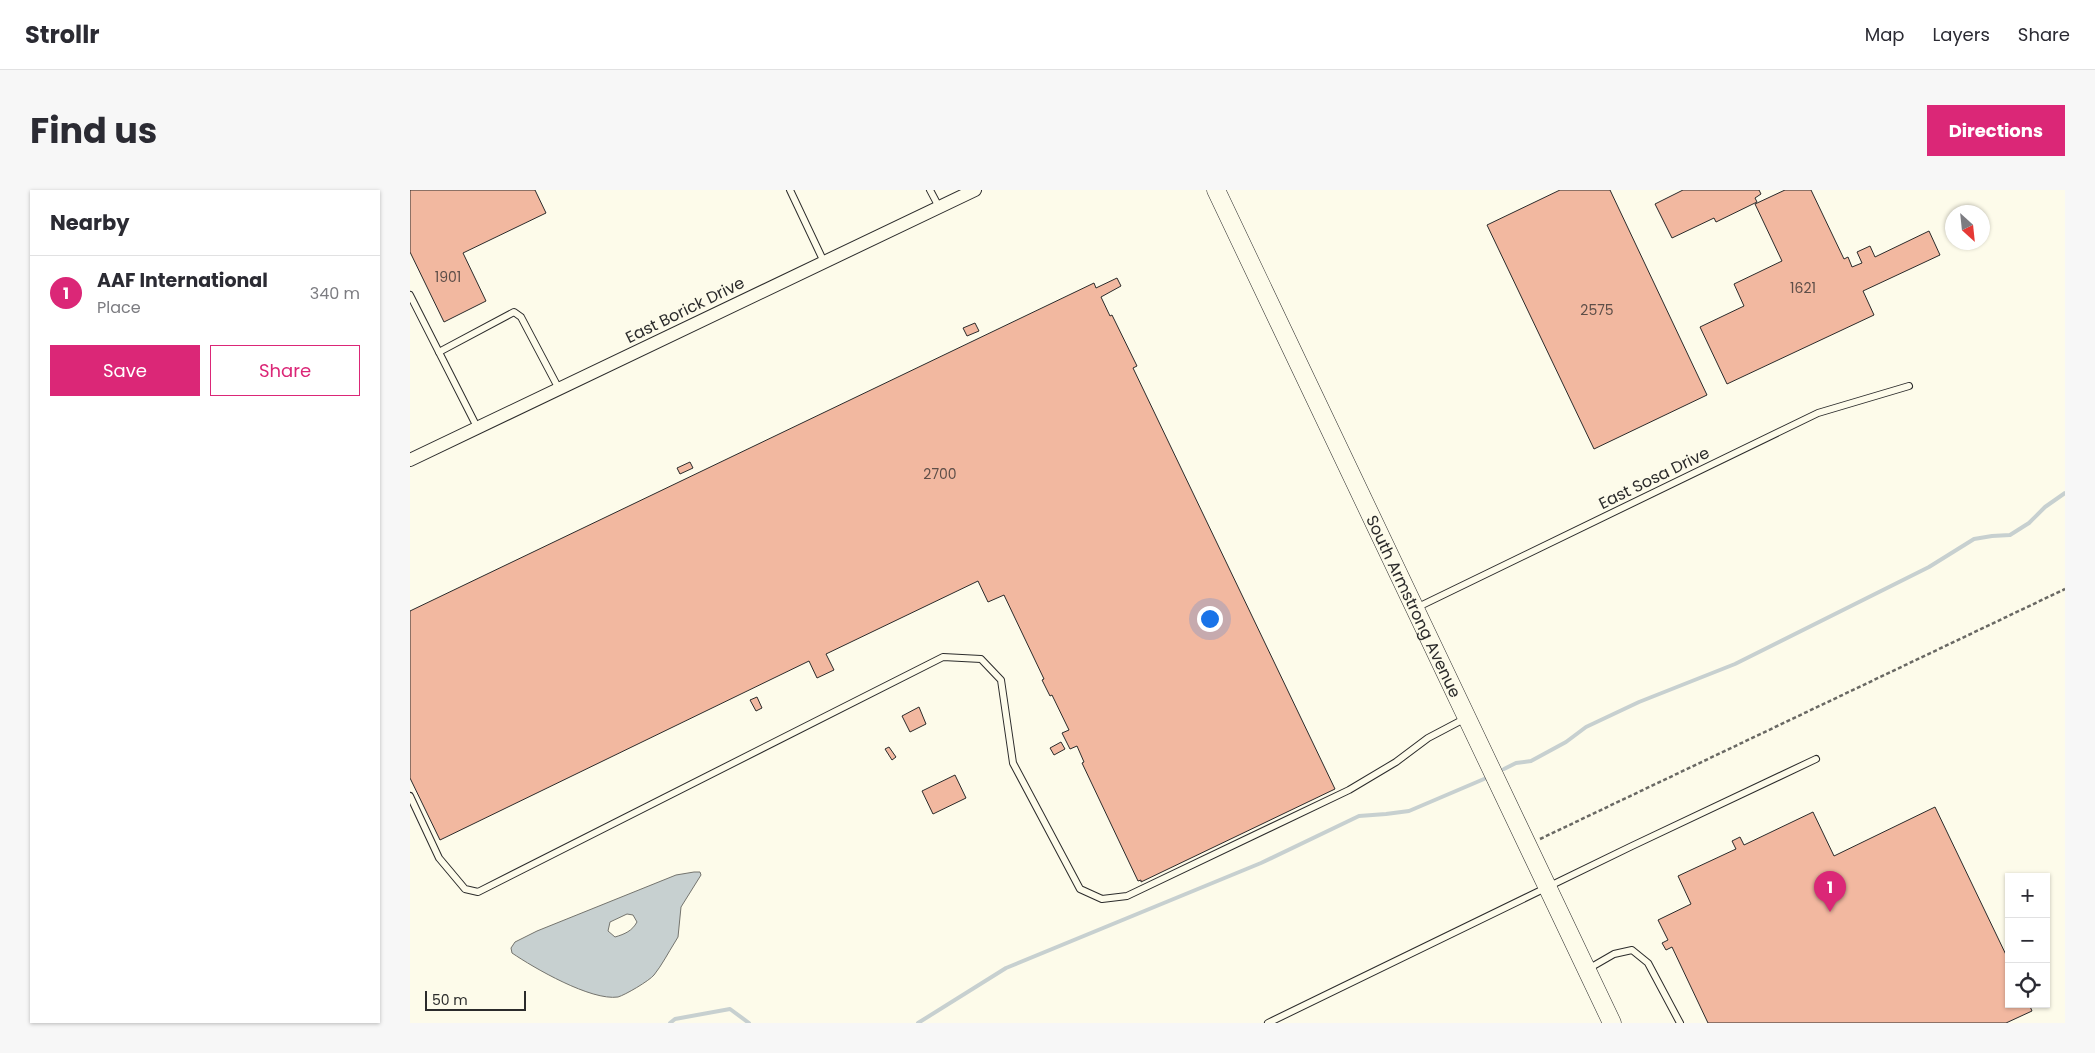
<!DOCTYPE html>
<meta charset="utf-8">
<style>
body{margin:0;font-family:Poppins,sans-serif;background:#f7f7f7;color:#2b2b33}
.controls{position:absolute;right:15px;bottom:15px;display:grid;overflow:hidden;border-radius:0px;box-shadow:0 1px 4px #0004}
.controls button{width:45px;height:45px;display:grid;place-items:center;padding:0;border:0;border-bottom:1px solid #e1e1e2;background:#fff;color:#2b2b33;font:25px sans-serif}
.compass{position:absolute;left:1535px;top:15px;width:45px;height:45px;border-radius:50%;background:#fff;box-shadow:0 1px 4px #0004;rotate:153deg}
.scale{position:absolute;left:15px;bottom:12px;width:101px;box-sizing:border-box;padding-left:5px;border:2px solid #2b2b2b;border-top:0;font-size:14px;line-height:18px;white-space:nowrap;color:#2b2b2b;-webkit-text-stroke:4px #fdfbea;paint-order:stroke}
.you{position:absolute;left:799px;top:428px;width:18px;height:18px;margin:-12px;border:4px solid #fff;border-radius:50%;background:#1a73e8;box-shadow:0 0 0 8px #1a73e833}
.badge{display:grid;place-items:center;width:32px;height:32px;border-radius:50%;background:#db2777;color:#fff;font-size:16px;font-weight:700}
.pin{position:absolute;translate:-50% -41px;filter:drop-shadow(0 1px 2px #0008)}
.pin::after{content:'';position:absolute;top:26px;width:18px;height:15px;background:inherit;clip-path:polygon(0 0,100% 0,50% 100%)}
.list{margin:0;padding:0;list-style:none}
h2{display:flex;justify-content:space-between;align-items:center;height:65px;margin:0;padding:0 20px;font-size:21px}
h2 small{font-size:16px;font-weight:400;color:#7c7c81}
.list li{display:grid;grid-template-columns:32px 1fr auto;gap:15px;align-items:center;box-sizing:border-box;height:75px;padding:0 20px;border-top:1px solid #e1e1e2}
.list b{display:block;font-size:19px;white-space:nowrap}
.list p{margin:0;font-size:16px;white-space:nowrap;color:#7c7c81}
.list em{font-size:16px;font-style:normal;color:#7c7c81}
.actions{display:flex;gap:10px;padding:15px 20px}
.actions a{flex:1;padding:11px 0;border:1px solid #db2777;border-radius:0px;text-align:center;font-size:18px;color:#db2777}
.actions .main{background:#db2777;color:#fff}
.icon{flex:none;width:28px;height:28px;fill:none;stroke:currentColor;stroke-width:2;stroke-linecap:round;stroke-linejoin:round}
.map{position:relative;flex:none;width:1655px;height:833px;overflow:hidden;border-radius:0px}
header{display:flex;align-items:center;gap:30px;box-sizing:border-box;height:70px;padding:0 25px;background:#fff;border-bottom:1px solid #e1e1e2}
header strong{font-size:24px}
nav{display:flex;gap:28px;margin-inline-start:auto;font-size:18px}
.intro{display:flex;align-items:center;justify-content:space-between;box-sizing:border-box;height:120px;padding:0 30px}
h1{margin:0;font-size:35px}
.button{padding:12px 22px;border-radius:0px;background:#db2777;color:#fff;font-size:18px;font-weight:700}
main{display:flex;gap:30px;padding:0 30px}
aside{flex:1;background:#fff;border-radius:0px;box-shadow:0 1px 4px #0004}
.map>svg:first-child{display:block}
</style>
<header>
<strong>Strollr</strong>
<nav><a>Map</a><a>Layers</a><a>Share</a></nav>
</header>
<div class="intro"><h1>Find us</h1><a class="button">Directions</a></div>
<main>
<aside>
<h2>Nearby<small></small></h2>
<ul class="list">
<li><span class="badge">1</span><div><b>AAF International</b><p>Place</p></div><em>340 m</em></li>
</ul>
<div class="actions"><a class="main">Save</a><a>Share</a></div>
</aside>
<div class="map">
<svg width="1655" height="833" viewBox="0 0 1655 833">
<rect width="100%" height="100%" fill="#fdfbea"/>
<!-- water -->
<path fill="#c7d0d0" stroke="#74746e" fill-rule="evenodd" d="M284 682H290L291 685 271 717 268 747 265 752C258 763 252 775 244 785 239 791 215 805 208 807 181 811 124 778 102 763L101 758 105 752 127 741 266 685ZM217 724 223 725 227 732C222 741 215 744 205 747L198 741 200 732Z"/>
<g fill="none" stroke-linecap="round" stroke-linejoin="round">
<!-- stream -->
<g stroke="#c7d0d0" stroke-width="4">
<path d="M1094 579 1106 573 1121 571 1156 552 1176 537 1229 512 1325 474 1519 377 1564 349 1582 346 1600 345 1619 333 1635 317 1655 303"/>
<path d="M260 833 265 829 320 819 339 833"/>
<path d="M508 833 596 778 851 673 949 626 976 624 999 621 1074 589"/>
</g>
</g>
<!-- building -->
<g fill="#f2b8a0" stroke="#2b2b2b">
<path d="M0 0H125L136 23 53 63 76 111 34 132 0 62Z"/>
<path d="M1150 0H1200L1297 205 1184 259 1077 35Z"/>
<path d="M1273 0H1349L1351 4 1345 8 1347 12 1306 32 1304 28 1262 48 1245 14Z"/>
<path d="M1375 0H1401L1434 69 1438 67 1442 77 1452 73 1447 62 1460 56 1465 67 1519 41 1530 65 1453 101 1464 125 1317 194 1290 137 1334 116 1324 94 1372 71 1345 14Z"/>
<path d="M707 88 711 96 691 107 700 126 702 125 727 176 723 178 925 599 731 692V690L728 691 672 573 674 572 667 556 660 559 652 543 659 540 642 505 640 506 632 490 634 489 594 405 578 412 568 391 416 464 424 480 407 488 399 471 30 650 0 588V421L684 93 686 98Z"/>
<path d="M565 133 569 141 557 146 553 138Z"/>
<path d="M280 272 283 278 270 284 267 278Z"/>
<path d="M347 507 352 518 346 521 340 510Z"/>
<path d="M509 517 516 534 500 542 492 526Z"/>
<path d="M651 552 655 559 644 565 640 558Z"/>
<path d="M479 557 486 567 482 570 475 559Z"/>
<path d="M545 585 556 608 523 624 512 601Z"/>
<path d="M1525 617 1599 771V814H1619L1622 821 1596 833H1298L1262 757 1256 760 1252 753 1258 750 1248 730 1281 714 1268 686 1326 659 1322 651 1330 647 1334 655 1403 622 1424 666Z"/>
</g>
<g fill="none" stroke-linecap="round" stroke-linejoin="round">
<defs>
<g id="lane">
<path d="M380 0 414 72"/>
<path d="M520 0 529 17"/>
<path d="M0 105 67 237"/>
<path d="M29 162 104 122 111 127 149 199"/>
<path d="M1006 418 1408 223 1499 196"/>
<path d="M0 606 29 668 55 699 68 702 533 467 571 469 591 490 603 573 670 699 692 709 717 706 939 600 986 572 1018 548 1056 528"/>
<path d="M1178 779 1204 764 1222 760 1238 773 1270 833"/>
<path d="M858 833 1222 656 1406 569"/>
</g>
<path id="street" d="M0 270 565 0"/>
<g id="secondary">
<path id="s1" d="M806 0 1202 833"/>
</g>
</defs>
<!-- lane casing -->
<use href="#lane" stroke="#2b2b2b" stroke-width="8"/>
<!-- street casing -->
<use href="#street" stroke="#2b2b2b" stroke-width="14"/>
<!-- secondary casing -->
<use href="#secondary" stroke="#2b2b2b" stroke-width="19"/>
<!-- path -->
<path stroke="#6a6964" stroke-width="2.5" stroke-dasharray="4 2.5" stroke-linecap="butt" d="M1130 649 1655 399"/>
<!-- lane -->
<use href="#lane" stroke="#fdfbea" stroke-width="6"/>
<!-- street -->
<use href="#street" stroke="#fdfbea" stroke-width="12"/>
<!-- secondary -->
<use href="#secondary" stroke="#fdfbea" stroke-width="18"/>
</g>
<g text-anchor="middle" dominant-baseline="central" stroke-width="4" stroke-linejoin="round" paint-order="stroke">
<!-- number labels -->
<g font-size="14" fill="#5d4e48">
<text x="38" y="87">1901</text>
<text x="1393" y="98">1621</text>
<text x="1187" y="120">2575</text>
<text x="530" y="284">2700</text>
</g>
<!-- street labels -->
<g font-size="16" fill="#2b2b2b" stroke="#fdfbea">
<text transform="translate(275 120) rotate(-26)">East Borick Drive</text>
<text transform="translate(1244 288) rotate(-26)">East Sosa Drive</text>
<text stroke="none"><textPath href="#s1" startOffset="461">South Armstrong Avenue</textPath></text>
</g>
</g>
</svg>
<div class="controls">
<button>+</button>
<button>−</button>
<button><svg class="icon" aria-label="locate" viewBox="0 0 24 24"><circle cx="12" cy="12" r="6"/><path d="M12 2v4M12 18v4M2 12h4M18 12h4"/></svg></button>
</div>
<svg class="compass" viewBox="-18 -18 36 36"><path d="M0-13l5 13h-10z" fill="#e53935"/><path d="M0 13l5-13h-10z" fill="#7c7c81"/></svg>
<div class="scale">50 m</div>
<div class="you"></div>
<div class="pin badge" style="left:1420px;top:722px">1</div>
</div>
</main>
